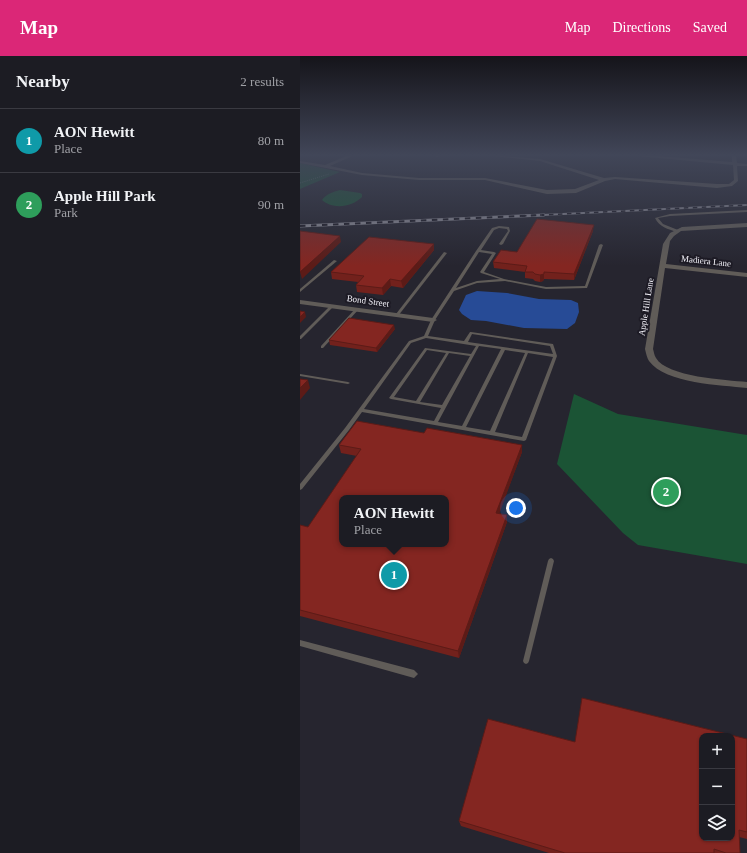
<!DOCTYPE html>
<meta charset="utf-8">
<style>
body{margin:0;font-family:"Times New Roman",serif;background:#25252b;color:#f1f3f6}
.controls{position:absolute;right:12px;bottom:12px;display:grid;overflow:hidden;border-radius:8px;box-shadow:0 1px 3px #0004}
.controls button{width:36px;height:36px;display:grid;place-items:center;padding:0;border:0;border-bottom:1px solid #3a3a41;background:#1c1c23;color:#f1f3f6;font:20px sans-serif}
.you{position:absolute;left:216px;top:452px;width:14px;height:14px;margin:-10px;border:3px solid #fff;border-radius:50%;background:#1a73e8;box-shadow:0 0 0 6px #1a73e833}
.badge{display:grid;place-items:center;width:26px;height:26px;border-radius:50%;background:#db2777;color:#fff;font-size:13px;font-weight:700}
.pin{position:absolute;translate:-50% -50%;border:2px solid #fff;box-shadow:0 1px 4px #0006}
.popup{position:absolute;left:39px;top:439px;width:110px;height:52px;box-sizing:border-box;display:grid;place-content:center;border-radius:8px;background:#1c1c23;filter:drop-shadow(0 1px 3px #0005);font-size:13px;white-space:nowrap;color:#a0a1a6}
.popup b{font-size:15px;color:#f1f3f6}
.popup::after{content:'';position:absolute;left:50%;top:100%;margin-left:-8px;border:8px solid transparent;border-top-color:#1c1c23}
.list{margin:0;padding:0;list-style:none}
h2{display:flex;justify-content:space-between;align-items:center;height:52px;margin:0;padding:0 16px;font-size:17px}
h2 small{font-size:13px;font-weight:400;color:#a0a1a6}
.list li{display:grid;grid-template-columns:26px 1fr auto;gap:12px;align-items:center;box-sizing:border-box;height:64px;padding:0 16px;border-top:1px solid #3a3a41}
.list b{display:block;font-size:15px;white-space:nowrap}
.list p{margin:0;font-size:13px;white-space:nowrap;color:#a0a1a6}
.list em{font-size:13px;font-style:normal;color:#a0a1a6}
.icon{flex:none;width:22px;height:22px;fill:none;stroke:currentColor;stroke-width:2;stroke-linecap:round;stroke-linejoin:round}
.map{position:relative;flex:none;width:447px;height:797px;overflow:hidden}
header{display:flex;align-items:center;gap:24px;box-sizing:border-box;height:56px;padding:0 20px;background:#db2777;color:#fff}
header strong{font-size:19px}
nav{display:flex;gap:22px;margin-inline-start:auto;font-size:14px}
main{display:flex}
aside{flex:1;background:#1c1c23}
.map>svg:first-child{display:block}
</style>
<header>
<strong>Map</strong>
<nav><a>Map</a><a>Directions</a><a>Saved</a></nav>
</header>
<main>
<aside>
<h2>Nearby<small>2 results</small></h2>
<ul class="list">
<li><span class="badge" style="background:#0f9aa8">1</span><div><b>AON Hewitt</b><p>Place</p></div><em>80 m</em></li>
<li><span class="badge" style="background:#2e9e5b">2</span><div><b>Apple Hill Park</b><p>Park</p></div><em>90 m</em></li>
</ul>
</aside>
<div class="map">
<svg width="447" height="797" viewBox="0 0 447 797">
<rect width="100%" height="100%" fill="#26252f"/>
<!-- green -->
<g fill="#1b5435">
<path d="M0 107 40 116 0 133Z"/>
<path d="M40 134 60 137 62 138V141C52 151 33 154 22 144 26 138 33 136 40 134Z"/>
<path d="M274 338 318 358 447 379V508L338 489 323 477 257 408Z"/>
</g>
<!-- water -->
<path fill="#274b96" d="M177 235 207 237 239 243 271 244 278 247 279 256 275 267 267 273 224 272 186 265 171 264 162 258 159 254 166 239Z"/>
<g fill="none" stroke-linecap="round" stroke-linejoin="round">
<!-- path -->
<path stroke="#94939b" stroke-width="1" stroke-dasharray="0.5 1.5" stroke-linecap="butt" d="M0 127 29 118"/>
<!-- service -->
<g fill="#605c58" fill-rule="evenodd">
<path d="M447 154V156L370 160 358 162 363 168 378 174V175L377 176C368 173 359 171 355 162L370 158Z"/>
<path d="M199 170 209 171 210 175 203 188 201 189 199 188 208 175 207 173 199 172 194 174 181 194 194 196 196 197 184 216 204 223 246 231 285 230 299 189 301 188 303 189 287 232 246 233 205 225 177 227 154 235 135 264 128 280 164 285 170 276H171L253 288 257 300 226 384 224 385 62 356 49 374 2 433 0 434V428L45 372 109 285 124 280 131 264 176 195 192 172ZM179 196 192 198 180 216 181 217 200 223 177 225 156 232ZM172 278 250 290 253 298 168 286ZM126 282 176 290 171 298 125 292 89 342 91 343 141 352 134 365 64 353 111 287ZM179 290 201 293 162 370 138 366ZM127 294 146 297 116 345 94 341ZM205 294 225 297 190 375 166 371ZM149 297 170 300 142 349 120 346ZM228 297 253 301 222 381 195 376Z"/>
<path d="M144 196 147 197 98 260H96V258Z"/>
<path d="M34 204 37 205 0 236V233Z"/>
<path d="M31 249 34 250 1 283H0V280Z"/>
<path d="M56 252 59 253 23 292H21V290Z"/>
<path d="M0 318 48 326 50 327 48 328 0 320Z"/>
<path d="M251 502 253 503 254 505 229 605 228 607 226 608 224 607 223 605 248 505 249 503Z"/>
<path d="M0 584 114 614 118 618 114 622 0 590Z"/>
</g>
<!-- minor -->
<g fill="#605c58" fill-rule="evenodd">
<path d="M51 98H57L30 110 62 117 119 122H185L247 134 275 133 299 124 240 105 174 98 240 103 304 122 315 121 417 128H429L434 124 433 109 316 98H334L432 106V98H436L437 107 447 108V110H437L438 125 432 130 417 132 315 123 305 125 276 137 247 138 185 124H119L62 119 0 107V105L25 109Z"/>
<path d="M130 98H146L137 101Z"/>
<path d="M447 167V171L381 175 374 180 370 185 366 208 447 217V221L365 212 353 293C354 296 354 299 356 302 367 321 426 324 447 326V332C421 329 366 328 349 305 347 302 346 297 345 293L363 188 370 177 382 171Z"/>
<path d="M0 244 133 262 137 264 133 266 0 248Z"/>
</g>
<defs>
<path id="rail-far1" d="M222 160 447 149"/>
<path id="rail" d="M0 170 244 159"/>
</defs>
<!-- rail-far1 casing -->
<use href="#rail-far1" stroke="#8a8992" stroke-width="2"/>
<!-- rail casing -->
<use href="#rail" stroke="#8a8992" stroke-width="3"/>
<!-- rail-far1 -->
<use href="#rail-far1" stroke="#1d1b25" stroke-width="1.5" stroke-dasharray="4.5" stroke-linecap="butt"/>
<!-- rail -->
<use href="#rail" stroke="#1d1b25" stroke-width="2" stroke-dasharray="5.5" stroke-linecap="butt"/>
</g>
<!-- wall -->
<g fill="#72211c">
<path d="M293 175 274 224 244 223 243 225 240 226 235 225 233 223 225 222V216L194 212 193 206 217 196Z"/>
<path d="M134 188V194L103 232 91 230 83 239 57 236 56 229 58 226 32 223 31 216Z"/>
<path d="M95 273 77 296 30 289 29 284Z"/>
<path d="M39 389 222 396 199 457 207 466 159 602 0 560V469L8 471 57 400 41 397Z"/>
<path d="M447 683V783L439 781 440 797H249L161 770 159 765 274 686Z"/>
</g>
<!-- shaded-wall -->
<g fill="#5c1b17">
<path d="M294 169 293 175 274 224V218Z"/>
<path d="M40 180 41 186 2 223 0 216Z"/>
<path d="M134 188V194L103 232 101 225Z"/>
<path d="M244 216V223L243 225 240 226V219Z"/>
<path d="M90 223 91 230 83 239 82 232Z"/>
<path d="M5 256 6 261 0 267V261Z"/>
<path d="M94 269 95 273 77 296 76 292Z"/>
<path d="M8 324 10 332 0 344V332Z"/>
<path d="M222 389V396L197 464 196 457Z"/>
<path d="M207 459V466L159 602 158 595Z"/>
</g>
<!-- building -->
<g fill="#842621" stroke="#5c1b17" fill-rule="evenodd">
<path d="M237 163 294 169 274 218 244 216V218L240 219 235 218 233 216H225L227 210 193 206 201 194 217 196Z"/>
<path d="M0 175 40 180 0 216Z"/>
<path d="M69 181 134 188 101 225 90 223 82 232 56 229 64 220 31 216Z"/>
<path d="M0 255 5 256 0 261Z"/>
<path d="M49 262 94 269 76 292 29 284Z"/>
<path d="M0 323 8 324 0 332Z"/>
<path d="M57 365 124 377 127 372 222 389 196 457 207 459 158 595 0 554V469L8 471 61 393 39 389ZM42 442H146V488H42Z"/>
<path d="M282 642 447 683V776L439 774 440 797H426L414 793V797H265L159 765 188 663 275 686ZM402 680H432V782H402Z"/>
</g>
<!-- sky -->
<linearGradient id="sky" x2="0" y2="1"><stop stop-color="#15141a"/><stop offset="0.47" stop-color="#414658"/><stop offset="1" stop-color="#414658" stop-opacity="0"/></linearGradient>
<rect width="447" height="210" fill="url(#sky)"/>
<g text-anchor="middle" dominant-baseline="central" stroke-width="4" stroke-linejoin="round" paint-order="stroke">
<!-- far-street labels -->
<g font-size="9" fill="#f2f1f8" stroke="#1d1b25">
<text transform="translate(406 205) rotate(6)">Madiera Lane</text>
<text transform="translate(68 245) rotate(8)">Bond Street</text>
<text transform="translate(346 251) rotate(-81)">Apple Hill Lane</text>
</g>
</g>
</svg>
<div class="controls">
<button>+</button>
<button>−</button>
<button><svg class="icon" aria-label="layers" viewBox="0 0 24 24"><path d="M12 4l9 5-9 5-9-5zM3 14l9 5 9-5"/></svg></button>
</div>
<div class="you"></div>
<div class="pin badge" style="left:94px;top:519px;background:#0f9aa8">1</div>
<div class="popup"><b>AON Hewitt</b>Place</div>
<div class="pin badge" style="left:366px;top:436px;background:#2e9e5b">2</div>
</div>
</main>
